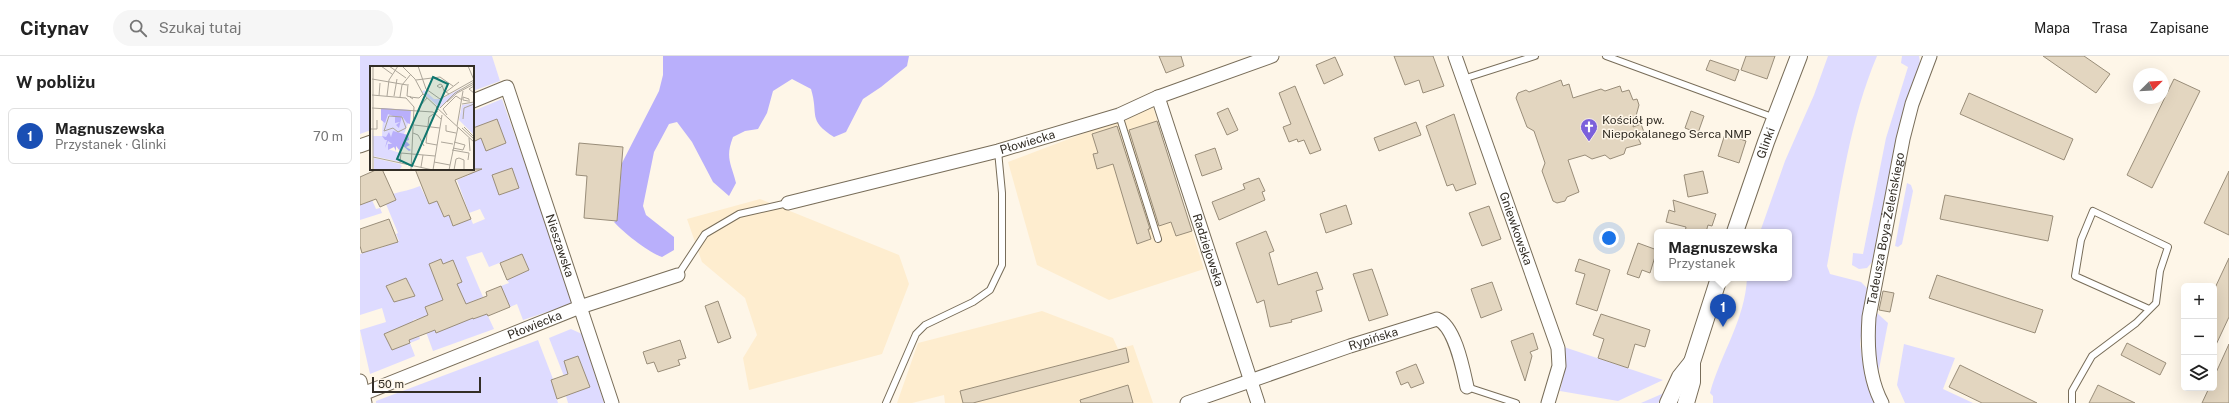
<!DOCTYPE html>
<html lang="pl">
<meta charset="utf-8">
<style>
body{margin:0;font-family:"Public Sans",sans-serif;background:#f6f6f6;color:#222}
.controls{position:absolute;right:12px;bottom:12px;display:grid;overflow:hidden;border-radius:6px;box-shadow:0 4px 16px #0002}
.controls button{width:36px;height:36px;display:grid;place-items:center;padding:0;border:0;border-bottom:1px solid #e0e0e0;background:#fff;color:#222;font:20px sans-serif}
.compass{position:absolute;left:1773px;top:12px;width:36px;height:36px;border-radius:50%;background:#fff;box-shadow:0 4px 16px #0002;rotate:66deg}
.scale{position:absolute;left:12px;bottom:10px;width:109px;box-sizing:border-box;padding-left:4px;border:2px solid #332e26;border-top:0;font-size:11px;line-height:14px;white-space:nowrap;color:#332e26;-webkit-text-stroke:3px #fef6e8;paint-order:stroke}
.you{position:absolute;left:1249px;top:182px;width:14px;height:14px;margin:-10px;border:3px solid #fff;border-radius:50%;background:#1a73e8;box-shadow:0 0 0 6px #1a73e833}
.badge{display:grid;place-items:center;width:26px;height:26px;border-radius:50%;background:#1a73e8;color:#fff;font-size:13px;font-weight:700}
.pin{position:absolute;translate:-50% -33px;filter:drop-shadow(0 1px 2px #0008)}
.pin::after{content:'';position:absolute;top:21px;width:14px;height:12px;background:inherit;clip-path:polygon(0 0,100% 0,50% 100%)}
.popup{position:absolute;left:1294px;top:173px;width:138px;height:52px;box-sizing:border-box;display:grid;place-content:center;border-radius:6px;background:#fff;filter:drop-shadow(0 1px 3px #0005);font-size:13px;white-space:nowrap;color:#767676}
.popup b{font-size:15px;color:#222}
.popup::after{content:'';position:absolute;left:50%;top:100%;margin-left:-8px;border:8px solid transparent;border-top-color:#fff}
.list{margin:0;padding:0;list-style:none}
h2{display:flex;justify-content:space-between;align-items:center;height:52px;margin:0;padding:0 16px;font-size:17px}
h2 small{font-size:13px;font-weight:400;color:#767676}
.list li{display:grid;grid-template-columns:26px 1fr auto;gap:12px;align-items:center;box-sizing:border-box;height:56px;margin:0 8px 8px;padding:0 8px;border:1px solid #e0e0e0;border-radius:6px}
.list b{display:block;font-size:15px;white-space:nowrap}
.list p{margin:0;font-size:13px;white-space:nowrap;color:#767676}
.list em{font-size:13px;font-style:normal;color:#767676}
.icon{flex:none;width:22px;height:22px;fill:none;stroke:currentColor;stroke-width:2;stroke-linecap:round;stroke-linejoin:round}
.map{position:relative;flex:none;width:1869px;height:347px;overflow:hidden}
header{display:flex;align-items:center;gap:24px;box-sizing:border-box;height:56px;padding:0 20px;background:#fff;border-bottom:1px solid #e0e0e0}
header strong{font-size:19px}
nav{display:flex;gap:22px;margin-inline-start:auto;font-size:14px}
.search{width:280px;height:36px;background:#f6f6f6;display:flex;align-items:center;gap:10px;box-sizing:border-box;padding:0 14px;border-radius:22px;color:#767676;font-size:15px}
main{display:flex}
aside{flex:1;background:#fff}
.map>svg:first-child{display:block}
</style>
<header>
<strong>Citynav</strong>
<div class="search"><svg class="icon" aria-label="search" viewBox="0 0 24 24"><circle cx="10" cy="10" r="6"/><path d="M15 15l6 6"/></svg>Szukaj tutaj</div>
<nav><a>Mapa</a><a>Trasa</a><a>Zapisane</a></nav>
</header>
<main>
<aside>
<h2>W pobliżu<small></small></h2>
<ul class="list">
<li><span class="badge" style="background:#1a4fb4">1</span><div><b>Magnuszewska</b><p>Przystanek · Glinki</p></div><em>70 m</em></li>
</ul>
</aside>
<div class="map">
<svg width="1869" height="347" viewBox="0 0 1869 347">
<rect width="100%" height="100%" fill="#fef6e8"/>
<!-- built -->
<g fill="#feedcf">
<path d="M793 51 844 213 749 244 677 209 648 106Z"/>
<path d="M400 143 539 199 549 228 522 298 389 334 383 302 397 279 385 242 342 206 327 163Z"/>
<path d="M682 255 753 282 758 293 773 289 793 347H585L584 339 552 347H537L558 287Z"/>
</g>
<!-- green -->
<g fill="#dedbff">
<path d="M0 0H132L140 25 113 35V11H11V74L0 78Z"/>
<path d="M1468 0H1517C1489 66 1480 140 1467 210L1470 218 1501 226 1507 232 1500 288 1505 319 1515 347H1353V340L1350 337C1361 297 1385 264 1387 222H1429V176H1400L1425 105 1454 39Z"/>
<path d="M1542 0H1559L1560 7 1533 100 1512 206 1507 212 1499 213 1492 209 1493 197 1503 198 1526 82 1548 11 1541 7Z"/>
<path d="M142 43 214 247 163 264 157 248 150 251 141 230 149 227 147 224 169 214 162 198 129 211 122 196 106 201 123 241 107 248 113 263 127 258 134 273 73 295 61 262 53 264 60 283 50 287 55 300 10 318 0 274 26 266 22 252 0 259V198L14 193 13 180 18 193 39 185 36 178 38 177 26 148 35 144 33 138C42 135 51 134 60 130L69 148 77 145 84 161 89 159 93 170 111 163 113 168 125 163 120 153 109 157 97 124 109 119 107 113H113V55Z"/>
<path d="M1547 127 1551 129 1553 135 1542 188 1538 191 1535 190Z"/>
<path d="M12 144 16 153 20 152 22 157 0 164V148Z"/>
<path d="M1517 257 1528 267 1518 318C1514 297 1513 277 1517 257Z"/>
<path d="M211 273 222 278 244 347H208L206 340 211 338 189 282Z"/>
<path d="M178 284 193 323 191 324 198 347H16V345Z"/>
<path d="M1544 288 1595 302 1583 333 1613 347H1545L1537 329Z"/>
<path d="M1204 291 1303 324 1258 345 1200 335 1206 307Z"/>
<path d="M1304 337 1298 347H1281Z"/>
</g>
<!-- forest -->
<path fill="#b9affb" d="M303 0H549L547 10 521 31 503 43 486 76 474 81C447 64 459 59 451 33L432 23 413 35 407 57 398 73 385 75 373 81C365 102 371 107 376 127L369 140 353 126 332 86 317 66 309 68 294 96 283 150 286 159 314 181V194L302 201C288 196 264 177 254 166L257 164 262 107 299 35 303 19Z"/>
<!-- building -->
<g fill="#e3d6c0" stroke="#998d79">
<path d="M799 0H821L824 10 806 17Z"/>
<path d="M1034 0H1073L1084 30 1063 37 1059 24 1045 29Z"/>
<path d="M1386 0H1415L1407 23 1381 14Z"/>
<path d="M1683 0H1724L1750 18 1736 37Z"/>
<path d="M975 1 983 19 964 28 956 9Z"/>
<path d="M1350 4 1379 14 1375 25 1346 14Z"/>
<path d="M1814 23 1840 35 1792 132 1767 119Z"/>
<path d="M1201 24 1203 30 1209 28 1213 42 1241 33 1245 35 1260 30 1262 36 1269 34 1273 44 1277 43 1279 49 1273 71 1281 68 1285 79 1278 82 1281 88 1266 92 1264 98 1250 103 1245 99 1232 103 1225 99 1208 104 1219 136 1207 141 1205 145 1197 147 1193 145 1182 115 1185 107 1174 75 1167 71 1156 42 1158 37 1166 34 1169 36Z"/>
<path d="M935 30 961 94 950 98 944 84 938 86 937 83 929 86 923 71 931 68 919 37Z"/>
<path d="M1609 37 1713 83 1704 104 1600 58Z"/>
<path d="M868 52 878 74 867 79 857 57Z"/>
<path d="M1331 55 1344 60 1338 77 1325 72Z"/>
<path d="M1094 58 1116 128 1096 135 1093 128 1087 130 1066 70Z"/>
<path d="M137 63 146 87 126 95 121 82 113 86V72Z"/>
<path d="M797 65 832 175 816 180 811 166 799 170 769 74Z"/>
<path d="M1056 66 1061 79 1019 95 1014 82Z"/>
<path d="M757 70 790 173H788L791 183 777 188 753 108 737 113 733 98 738 97 732 78Z"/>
<path d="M1365 78 1386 85 1379 107 1358 100Z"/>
<path d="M219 87 263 91 257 165 224 162 227 120 216 119Z"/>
<path d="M855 92 862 113 842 120 835 99Z"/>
<path d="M152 112 159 132 139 139 132 119Z"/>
<path d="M18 113H22L36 144 20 151 16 143 0 149V121Z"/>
<path d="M55 113H122L95 124 111 163 93 170 89 159 84 161 77 145 69 148Z"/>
<path d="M1343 115 1348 137 1328 141 1324 119Z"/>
<path d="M1869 115V179L1844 167Z"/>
<path d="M899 122 905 135 902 136 905 144 859 164 852 146 885 133 883 128Z"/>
<path d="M1585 139 1693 160 1688 185 1580 163Z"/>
<path d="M1313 144 1356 158 1352 170 1348 169 1346 176H1325L1326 171 1306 166 1309 154 1315 156Z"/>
<path d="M986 149 992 168 966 177 960 158Z"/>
<path d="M1129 150 1141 183 1122 190 1109 157Z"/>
<path d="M29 163 38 186 2 197 0 190V173Z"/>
<path d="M906 175 914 195 909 197 918 229 957 216 963 233 956 235 962 255 931 264 932 266 910 271 904 244 897 247 876 187Z"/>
<path d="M1278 187 1297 194 1290 217 1282 214 1279 222 1267 218Z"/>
<path d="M162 198 169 214 147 224 140 207Z"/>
<path d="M1869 202V261L1854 293V234Z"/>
<path d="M81 203 83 208 93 204 102 226 97 228 106 248 127 240 126 236 141 230 150 251 128 260 127 258 113 263V262L76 277 75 274 49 284 50 287 32 294 24 278 68 259 65 251 83 244 69 208Z"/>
<path d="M1219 203 1250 214 1237 255 1216 248 1225 218 1215 215Z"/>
<path d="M1012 213 1028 259 1009 265 993 218Z"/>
<path d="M1577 219 1683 254 1675 277 1569 242Z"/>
<path d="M46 222 55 240 34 246 26 230Z"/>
<path d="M1132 226 1142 254 1121 262 1111 233Z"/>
<path d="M1523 235 1534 237 1530 256 1519 254Z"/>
<path d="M358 245 371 282 358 287 345 250Z"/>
<path d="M1241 258 1290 274 1285 291 1275 288 1268 312 1238 302 1244 283 1233 279Z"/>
<path d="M1173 277 1178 293 1170 296 1172 300 1165 325 1151 285Z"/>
<path d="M320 284 326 302 318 304 320 309 298 316 294 306 287 308 283 296Z"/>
<path d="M1767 287 1806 307 1800 319 1761 299Z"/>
<path d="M1869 288V347H1842L1849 332H1854V321Z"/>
<path d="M766 292 769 306 613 347H603L600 335Z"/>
<path d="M218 300 230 331 197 343 191 324 208 318 204 305Z"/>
<path d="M1056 308 1064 327 1051 332 1048 326 1041 329 1036 316Z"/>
<path d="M1600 309 1677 347H1622L1589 331Z"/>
<path d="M768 329 773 347H721L720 344Z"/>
<path d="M1738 329 1775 347H1729Z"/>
</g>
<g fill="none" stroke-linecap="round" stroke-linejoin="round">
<defs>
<g id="service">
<path d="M1246 0 1415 62"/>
<path d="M1103 23 1175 0"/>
<path d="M759 59 798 183"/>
<path d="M318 219 345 178 379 158 428 147"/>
<path d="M1107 331 1156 347"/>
<path d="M526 347 556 278 565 269 613 246 630 234 642 209V137L638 95"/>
<path d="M1712 347V335L1732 300 1776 267 1796 247 1800 215 1808 191 1733 155 1721 184 1715 220 1789 253"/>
</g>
<g id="minor">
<path id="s1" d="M1095 0 1198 292 1199 310 1188 347"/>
<path id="s2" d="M798 41 898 347"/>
<path id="s3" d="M113 45 147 31 252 347"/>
<path d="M0 90 11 86"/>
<path id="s4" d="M428 147 638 95 759 59 798 41 912 0"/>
<path d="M0 325 5 347"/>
<path id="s5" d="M0 339 220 251 318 219"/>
<path id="s6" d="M827 347 990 290 1077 263C1095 270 1103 313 1107 331"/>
<path id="s7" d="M1522 347C1508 321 1507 290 1509 261L1543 83 1552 48 1570 0"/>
</g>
<g id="tertiary">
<path id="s8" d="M1375 176 1406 86 1439 0"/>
<path d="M1308 347 1320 321 1332 306"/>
<path d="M1326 347 1332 326V306L1359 222"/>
</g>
</defs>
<!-- service casing -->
<use href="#service" stroke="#786d59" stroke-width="8"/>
<!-- minor casing -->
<use href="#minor" stroke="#786d59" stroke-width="15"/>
<!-- tertiary casing -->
<use href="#tertiary" stroke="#786d59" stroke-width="18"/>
<!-- service -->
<use href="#service" stroke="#fff" stroke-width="6"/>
<!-- minor -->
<use href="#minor" stroke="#fff" stroke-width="13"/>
<!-- tertiary -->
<use href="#tertiary" stroke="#fff" stroke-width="16"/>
</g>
<!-- icons -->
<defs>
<symbol id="church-pin" viewBox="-11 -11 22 30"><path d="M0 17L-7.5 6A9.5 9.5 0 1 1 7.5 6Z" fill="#7b60db" stroke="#fef6e8"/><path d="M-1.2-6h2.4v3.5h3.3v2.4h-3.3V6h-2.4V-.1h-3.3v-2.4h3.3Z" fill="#fff"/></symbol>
</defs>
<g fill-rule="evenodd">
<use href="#church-pin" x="1219" y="61" width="20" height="27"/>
</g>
<g text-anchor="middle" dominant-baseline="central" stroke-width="3" stroke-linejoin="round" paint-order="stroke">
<!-- poi labels -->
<g font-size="12" fill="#332e26" stroke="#fef6e8" text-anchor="start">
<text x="1242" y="64">Kościół pw.<tspan x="1242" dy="14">Niepokalanego Serca NMP</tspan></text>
</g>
<!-- street labels -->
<g font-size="12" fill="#332e26" stroke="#fef6e8">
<text stroke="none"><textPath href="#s4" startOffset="247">Płowiecka</textPath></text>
<text stroke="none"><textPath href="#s8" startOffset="94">Glinki</textPath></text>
<text stroke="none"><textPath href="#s7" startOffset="178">Tadeusza Boya-Żeleńskiego</textPath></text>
<text stroke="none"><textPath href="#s1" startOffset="183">Gniewkowska</textPath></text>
<text stroke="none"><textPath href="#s3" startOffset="204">Nieszawska</textPath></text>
<text stroke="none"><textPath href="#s2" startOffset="161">Radziejowska</textPath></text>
<text stroke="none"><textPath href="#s5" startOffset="188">Płowiecka</textPath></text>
<text stroke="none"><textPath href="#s6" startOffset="197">Rypińska</textPath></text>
</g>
</g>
<!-- overview -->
<g transform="translate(10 10)">
<rect width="104" height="104" fill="#fef6e8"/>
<path d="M92 22 70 42 52 26 54 24 64 33H71ZM104 37V69L89 54 92 39ZM16 47 34 48 39 55 34 68 14 72 22 78H18V83L30 87V96L3 90 2 64 3 70H12L13 53ZM4 92 30 98 32 100 30 103 32 104H4Z" fill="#dedbff"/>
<path d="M11 42 41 44 40 58 37 57 32 50 29 62 26 59 30 56 25 57V51L18 48 15 57 11 54ZM23 65 38 69 39 74 36 75 40 79 36 81 41 84 39 85 32 79 30 85 26 80V85L24 81 18 84V78H22L18 75 15 82 17 74H15L12 70 16 71 19 66 21 71Z" fill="#b9affb"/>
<path fill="none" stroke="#ada69a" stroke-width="1" d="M3 0V104M11 0 22 8M19 0 36 12M32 0 45 13 53 28 68 42M48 0 56 23 70 33 104 14M98 0 104 14M2 13 37 19M46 14 70 11 83 20M38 18 37 30 41 31M72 20 70 22 67 20 70 18 72 19 74 25 76 26M104 20 99 23 104 27M79 28 76 26 89 16M2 29 36 32 44 41 41 104M9 30 10 17M17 30 19 14 28 0M24 30 27 13M30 31 32 19 41 8M43 33 40 31 49 32 53 28M98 35 93 34V31L99 33V36M77 36 87 27 104 18M92 38 104 36M66 41 104 76M2 42 63 46 71 53M70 42 85 27 104 16M49 45 50 40 57 32M77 49 73 43 86 30 92 34M19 50 32 51 36 62 28 66 23 62 14 65ZM93 53 94 42 104 38M44 59 70 62M76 59V65L86 67M87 60 93 25M94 61 104 71M92 62 104 73M1 63H7V54M43 67 48 69 54 80M99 72 100 85M71 76 83 78M67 79 56 77 59 51 68 45M83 82 93 84 95 79 84 76M82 84 99 87 98 94M3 91 63 104M64 96 80 99M30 97 31 87 65 90M51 101 53 89M63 104 72 49M79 104 88 61M84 104 86 93 89 92 94 94V104"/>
<path fill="#0f766e" fill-opacity="0.15" stroke="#0f766e" stroke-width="2" d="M63 11 78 18 42 100 27 93Z"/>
<rect width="104" height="104" fill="none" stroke="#332e26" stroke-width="2"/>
</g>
</svg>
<div class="controls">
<button>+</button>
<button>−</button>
<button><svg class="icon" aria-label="layers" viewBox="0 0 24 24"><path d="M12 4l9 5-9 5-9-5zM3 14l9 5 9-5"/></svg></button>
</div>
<svg class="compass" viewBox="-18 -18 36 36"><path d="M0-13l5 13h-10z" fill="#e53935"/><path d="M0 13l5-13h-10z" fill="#767676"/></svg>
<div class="scale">50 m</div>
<div class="you"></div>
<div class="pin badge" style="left:1363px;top:271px;background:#1a4fb4">1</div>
<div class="popup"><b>Magnuszewska</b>Przystanek</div>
</div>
</main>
